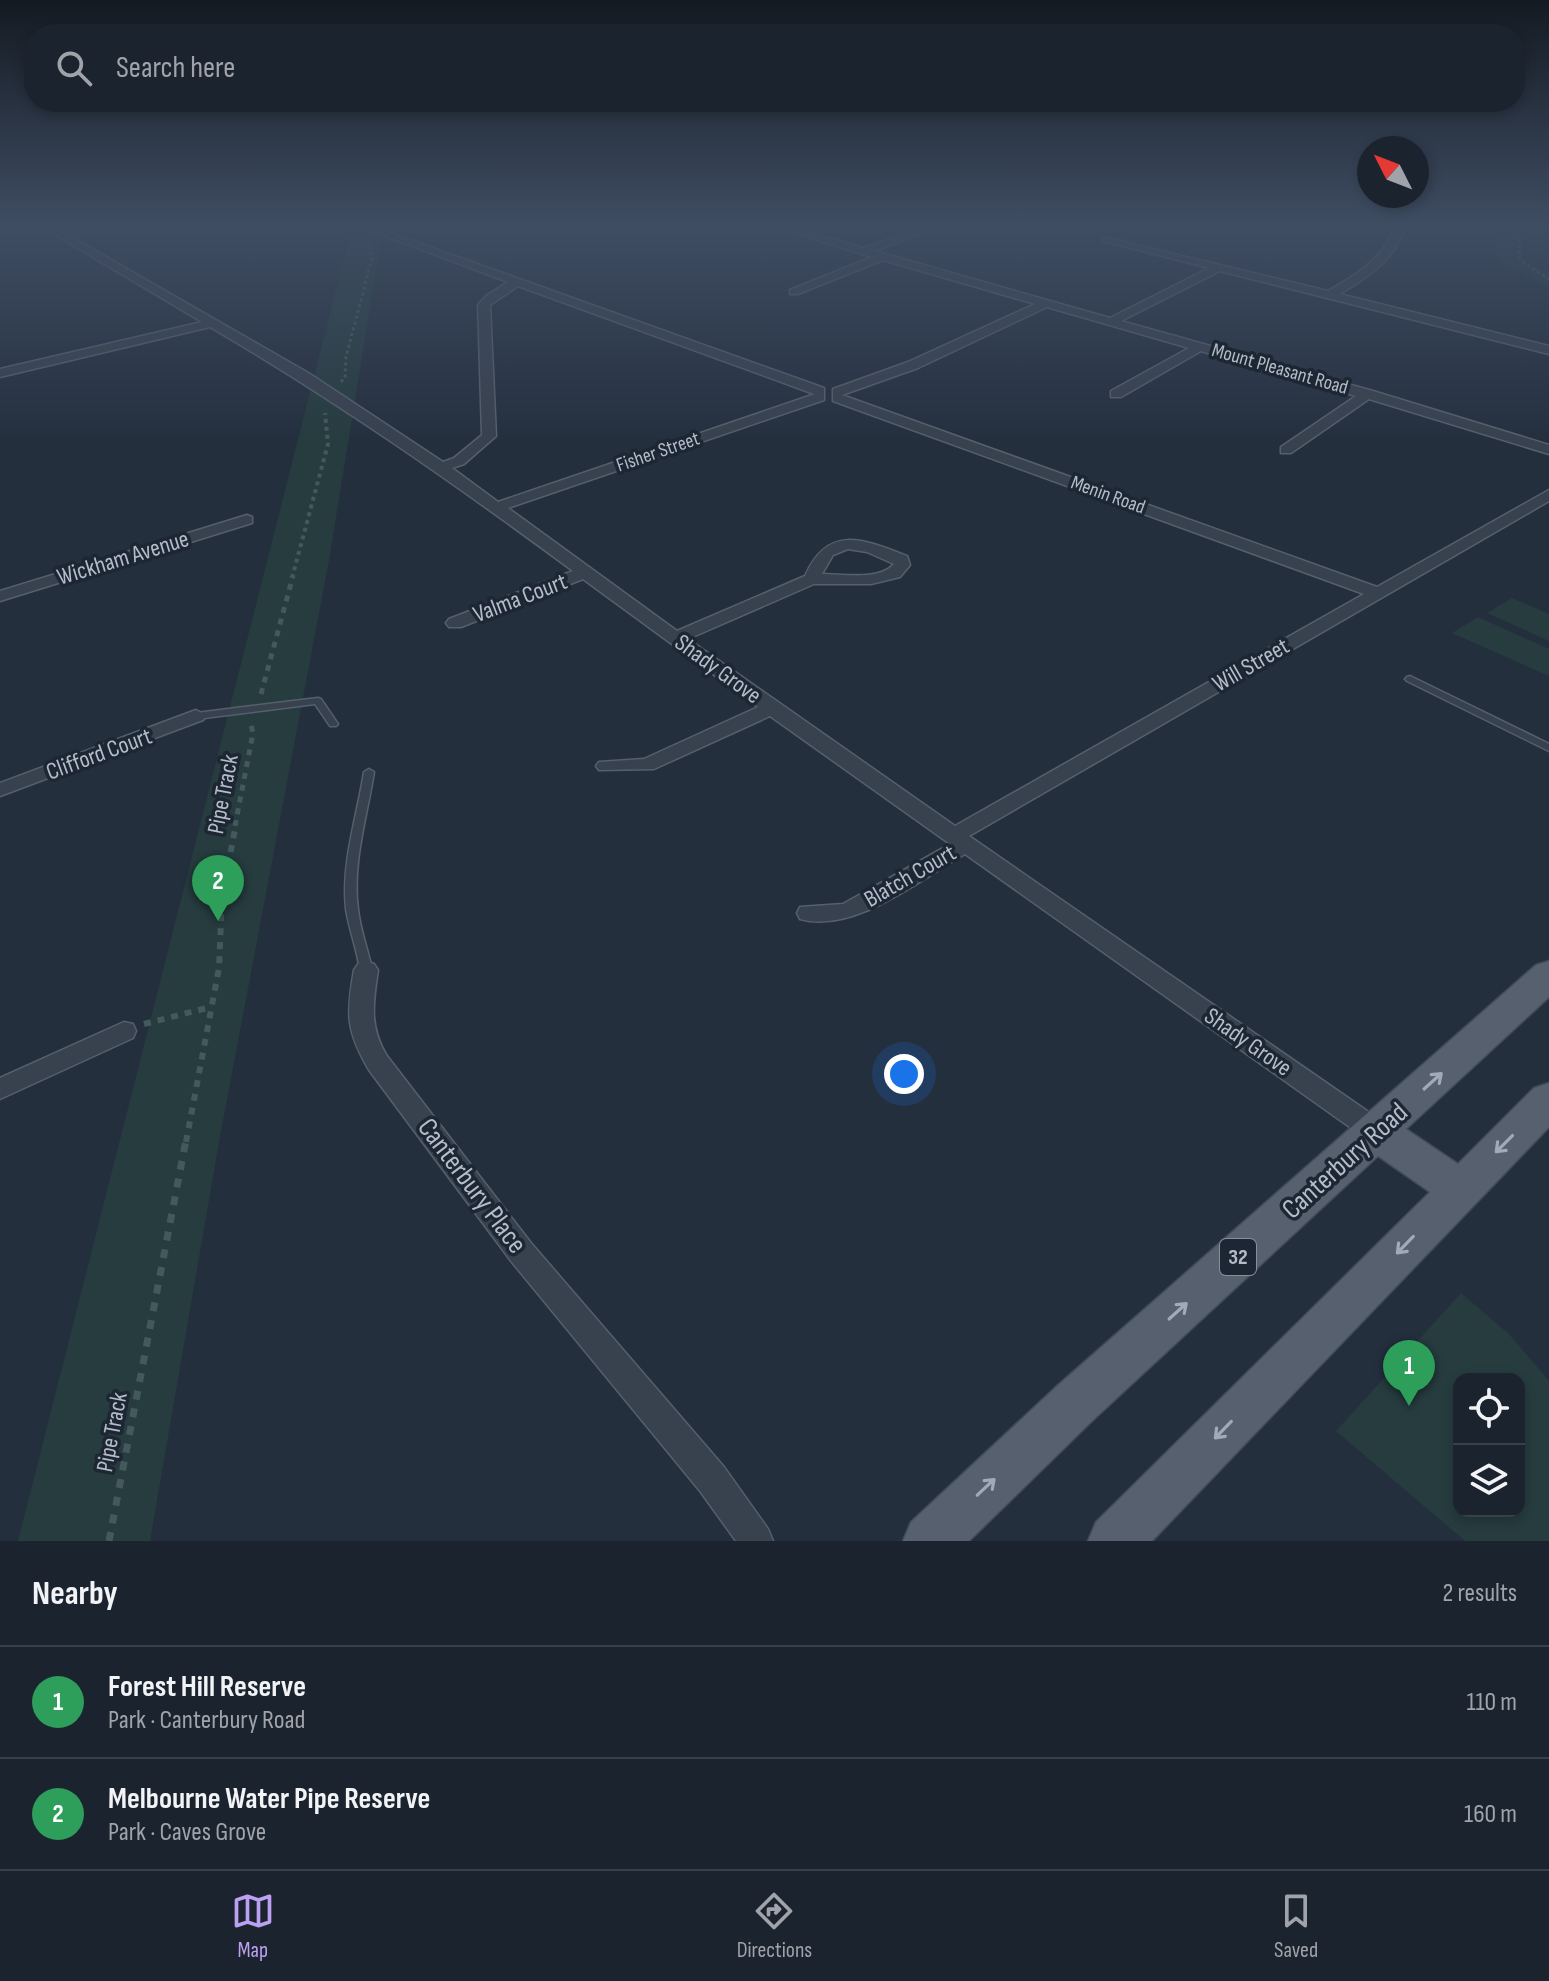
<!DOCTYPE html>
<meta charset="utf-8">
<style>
body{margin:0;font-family:"Sofia Sans Condensed",sans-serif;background:#242b36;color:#f1f3f6}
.controls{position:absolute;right:24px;bottom:24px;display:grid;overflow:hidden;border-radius:16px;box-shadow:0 4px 12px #0003}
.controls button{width:72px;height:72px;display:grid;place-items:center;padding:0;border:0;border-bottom:2px solid #39404a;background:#1b232e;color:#f1f3f6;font:40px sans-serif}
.compass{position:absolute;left:1357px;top:136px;width:72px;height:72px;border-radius:50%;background:#1b232e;box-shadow:0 4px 12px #0003;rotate:312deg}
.you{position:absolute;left:904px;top:1074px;width:28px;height:28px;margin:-20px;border:6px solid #fff;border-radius:50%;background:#1a73e8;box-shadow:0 0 0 12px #1a73e833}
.badge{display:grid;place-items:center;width:52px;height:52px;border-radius:50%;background:#bca0f2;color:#fff;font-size:26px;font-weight:700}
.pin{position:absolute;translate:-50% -66px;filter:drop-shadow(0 2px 4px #0008)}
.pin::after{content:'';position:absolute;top:42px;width:28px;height:24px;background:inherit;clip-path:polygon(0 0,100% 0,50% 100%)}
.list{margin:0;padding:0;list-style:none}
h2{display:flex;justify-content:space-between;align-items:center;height:104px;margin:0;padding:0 32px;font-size:34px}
h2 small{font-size:26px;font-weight:400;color:#a0a4aa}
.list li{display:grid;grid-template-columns:52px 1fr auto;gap:24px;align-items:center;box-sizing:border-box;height:112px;padding:0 32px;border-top:2px solid #39404a}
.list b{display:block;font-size:30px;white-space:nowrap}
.list p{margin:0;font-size:26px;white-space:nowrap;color:#a0a4aa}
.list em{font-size:26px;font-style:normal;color:#a0a4aa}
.icon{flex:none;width:44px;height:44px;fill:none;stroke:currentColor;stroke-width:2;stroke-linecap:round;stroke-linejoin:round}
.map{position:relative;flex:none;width:1549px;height:1541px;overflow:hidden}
.search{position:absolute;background:#1b232e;box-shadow:0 4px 12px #0003;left:24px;right:24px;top:24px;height:88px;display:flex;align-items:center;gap:20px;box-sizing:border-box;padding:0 28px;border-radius:32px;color:#a0a4aa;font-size:30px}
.sheet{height:328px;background:#1b232e}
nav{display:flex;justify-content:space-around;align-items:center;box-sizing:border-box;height:112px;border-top:2px solid #39404a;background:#1b232e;font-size:22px;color:#a0a4aa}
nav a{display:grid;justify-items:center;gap:4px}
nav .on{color:#bca0f2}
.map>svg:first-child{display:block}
</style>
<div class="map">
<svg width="1549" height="1541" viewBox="0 0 1549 1541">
<rect width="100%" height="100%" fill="#242f3e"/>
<!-- green -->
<g fill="#263c3f" fill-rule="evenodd">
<path d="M352 227H383L329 560 219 1142 150 1541H18Z"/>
<path d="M1493 227H1521L1523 261 1549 274V287L1498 261Z"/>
<path d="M1512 598 1549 614V641L1487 613Z"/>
<path d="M1478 617 1549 649V676L1452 633Z"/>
<path d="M1461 1293 1509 1334 1549 1381V1541H1465L1336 1431ZM1459 1379H1519V1511H1459Z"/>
</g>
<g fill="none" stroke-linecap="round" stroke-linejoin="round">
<defs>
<g id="service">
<path d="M1410 676 1549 744V751L1407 681 1405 679 1407 677Z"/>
<path d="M318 698 321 699 338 724 336 726H330L315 704 196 719 191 716 196 713Z"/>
<path d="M369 769 374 772C367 817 352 863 358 909 360 930 368 949 372 970L370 973 366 974 362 973 360 970C357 949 349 929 346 909 341 863 357 817 364 772Z"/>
</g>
<g id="minor">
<path d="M42 227H54L310 374 443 462 454 458 482 435 478 305 486 296 508 282 361 227H374L824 388V400L508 508 677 631 805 576C828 524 863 539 907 556L910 565 900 577 871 584H814L688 639 955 826 1364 594 833 401V389L908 362 1035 304 883 260 798 294H790V290L872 257 774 227H789L864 248 923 227H936L875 251 1110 318 1209 268 1103 241V237L1328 291C1358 274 1382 259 1395 227H1405C1395 260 1368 277 1340 294L1549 346V354L1220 271 1121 321 1373 391 1549 445V454L1369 399 1291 453H1281V447L1356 396 1201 351 1121 397H1111V391L1189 348 1047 307 918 368 842 395 1377 587 1549 490V501L969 836 1386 1124 1390 1132 1386 1140 1377 1143 1368 1140 965 854C919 880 854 934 800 919L797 913 800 907 843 904 950 844 770 716 654 769 599 770 596 766 599 762 644 759 758 707 583 579 461 627H449L446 623 449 619 573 571C455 484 337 401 210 327L0 377V369L202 322ZM518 286 814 394H815L498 502 452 468 464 464 496 436 490 305ZM848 549 867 552 894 564C879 581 843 574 822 574L833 555Z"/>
<path d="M247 515 252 517V523L0 601V591Z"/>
<path d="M196 710 206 716 203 720 0 796V783Z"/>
<path d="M366 961 374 964 378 970C373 1003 369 1027 387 1056L531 1243 724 1467 768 1529 773 1541H736L700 1491 511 1261 369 1070C346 1031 346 1014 354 970L358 964Z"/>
<path d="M124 1022 133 1024 136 1031 133 1038 0 1099V1078Z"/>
</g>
<path id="primary" d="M1549 961V997L1406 1129 1458 1164 1534 1088 1549 1083V1127L1152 1541H1088L1096 1522 1430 1192 1378 1156 1092 1421 969 1541H903L911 1522 1056 1387 1536 965Z"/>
</defs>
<!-- service casing -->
<use href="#service" stroke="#565f6c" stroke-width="3"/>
<!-- minor casing -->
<use href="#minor" stroke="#565f6c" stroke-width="3"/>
<!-- primary casing -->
<use href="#primary" stroke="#414a57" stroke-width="3"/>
<!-- path-far4 -->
<g stroke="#44595c" stroke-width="3" stroke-dasharray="3 3" stroke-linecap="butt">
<path d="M1517 227 1520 260 1549 279"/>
<path d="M341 382 345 377 346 357 372 258 369 241"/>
</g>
<!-- path-far3 -->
<path stroke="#44595c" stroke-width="4" stroke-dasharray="4 4" stroke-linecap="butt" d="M292 578 328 444 325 413"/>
<!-- path-far2 -->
<g stroke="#44595c" stroke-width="5" stroke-dasharray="6 6" stroke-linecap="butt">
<path d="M261 694 293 576"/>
<path d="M235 826 253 733 250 721"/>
</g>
<!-- path-far1 -->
<g stroke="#44595c" stroke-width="6" stroke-dasharray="7 7" stroke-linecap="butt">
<path d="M144 1024 211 1007"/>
<path d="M186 1142 219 968 222 897 236 824"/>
</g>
<!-- path -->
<path stroke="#44595c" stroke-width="7" stroke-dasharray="9 9" stroke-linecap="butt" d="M109 1541 186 1140"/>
<!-- service -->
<use href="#service" fill="#38414e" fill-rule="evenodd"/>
<!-- minor -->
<use href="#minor" fill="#38414e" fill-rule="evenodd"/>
<!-- primary -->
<use href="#primary" fill="#56606e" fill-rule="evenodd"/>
</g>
<!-- one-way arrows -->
<defs><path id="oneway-shaft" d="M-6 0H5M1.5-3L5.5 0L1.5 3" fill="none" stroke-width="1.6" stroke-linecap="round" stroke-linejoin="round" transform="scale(2)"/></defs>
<g stroke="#a1aab7">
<use href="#oneway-shaft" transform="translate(1433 1081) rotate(-42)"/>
<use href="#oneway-shaft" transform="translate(1504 1144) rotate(135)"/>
<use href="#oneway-shaft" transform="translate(1405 1245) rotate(134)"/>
<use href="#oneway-shaft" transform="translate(1178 1311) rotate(-42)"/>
<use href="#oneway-shaft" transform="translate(1223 1430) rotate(134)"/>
<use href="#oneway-shaft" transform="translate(986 1487) rotate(-43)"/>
</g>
<!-- sky -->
<linearGradient id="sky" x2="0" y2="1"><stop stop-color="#141a22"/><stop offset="0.51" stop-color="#3f4d63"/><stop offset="1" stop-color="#3f4d63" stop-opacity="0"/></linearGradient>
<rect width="1549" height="442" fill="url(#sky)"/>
<g text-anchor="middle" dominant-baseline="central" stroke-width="7" stroke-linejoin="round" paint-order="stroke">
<!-- far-street labels -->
<g font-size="20" fill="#b4bcc9" stroke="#1d2633">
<text transform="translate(1280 369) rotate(16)">Mount Pleasant Road</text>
<text transform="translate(658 452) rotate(-19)">Fisher Street</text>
<text transform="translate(1108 495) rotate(20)">Menin Road</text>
</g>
<!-- shield labels -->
<rect fill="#1d2633" stroke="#878f9c" stroke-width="2" x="1220" y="1239" width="36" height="36" rx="6"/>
<g font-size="22" font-weight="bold" fill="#b4bcc9">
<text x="1238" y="1257">32</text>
</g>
<!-- street labels -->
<g font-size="24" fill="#b4bcc9" stroke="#1d2633">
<text transform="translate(123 558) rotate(-17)">Wickham Avenue</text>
<text transform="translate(520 598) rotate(-21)">Valma Court</text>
<text transform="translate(1251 665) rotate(-30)">Will Street</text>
<text transform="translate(718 669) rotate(36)">Shady Grove</text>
<text transform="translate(99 754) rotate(-20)">Clifford Court</text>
<text transform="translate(223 794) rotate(-79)">Pipe Track</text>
<text transform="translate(910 876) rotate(-30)">Blatch Court</text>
<text transform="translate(1248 1042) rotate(35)">Shady Grove</text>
<text transform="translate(112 1432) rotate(-79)">Pipe Track</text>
</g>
<!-- near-street labels -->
<g font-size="28" fill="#b4bcc9" stroke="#1d2633">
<text transform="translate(1345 1161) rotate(-42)">Canterbury Road</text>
<text transform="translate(472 1186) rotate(53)">Canterbury Place</text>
</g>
</g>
</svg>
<div class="controls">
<button><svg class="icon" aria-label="locate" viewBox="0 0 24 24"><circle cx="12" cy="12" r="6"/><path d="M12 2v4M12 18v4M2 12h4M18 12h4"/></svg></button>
<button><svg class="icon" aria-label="layers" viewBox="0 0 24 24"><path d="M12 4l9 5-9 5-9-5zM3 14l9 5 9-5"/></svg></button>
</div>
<svg class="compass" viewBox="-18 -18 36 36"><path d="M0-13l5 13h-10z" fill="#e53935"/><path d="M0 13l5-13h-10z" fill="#a0a4aa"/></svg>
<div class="you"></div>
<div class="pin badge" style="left:1409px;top:1406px;background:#2e9e5b">1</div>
<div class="pin badge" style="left:218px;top:921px;background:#2e9e5b">2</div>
<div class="search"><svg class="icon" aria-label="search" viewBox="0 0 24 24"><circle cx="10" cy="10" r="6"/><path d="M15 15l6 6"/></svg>Search here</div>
</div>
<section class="sheet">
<h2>Nearby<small>2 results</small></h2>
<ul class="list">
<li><span class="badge" style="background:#2e9e5b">1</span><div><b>Forest Hill Reserve</b><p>Park · Canterbury Road</p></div><em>110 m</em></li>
<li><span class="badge" style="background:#2e9e5b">2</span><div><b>Melbourne Water Pipe Reserve</b><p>Park · Caves Grove</p></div><em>160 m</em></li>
</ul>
</section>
<nav>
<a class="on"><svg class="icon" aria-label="map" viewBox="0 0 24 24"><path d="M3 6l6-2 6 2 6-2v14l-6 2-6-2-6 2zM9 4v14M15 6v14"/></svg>Map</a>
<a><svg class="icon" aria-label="directions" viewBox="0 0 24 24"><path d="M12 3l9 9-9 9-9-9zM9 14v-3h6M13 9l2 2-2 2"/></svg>Directions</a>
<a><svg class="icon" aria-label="saved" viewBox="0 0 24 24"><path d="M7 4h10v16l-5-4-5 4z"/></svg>Saved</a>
</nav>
